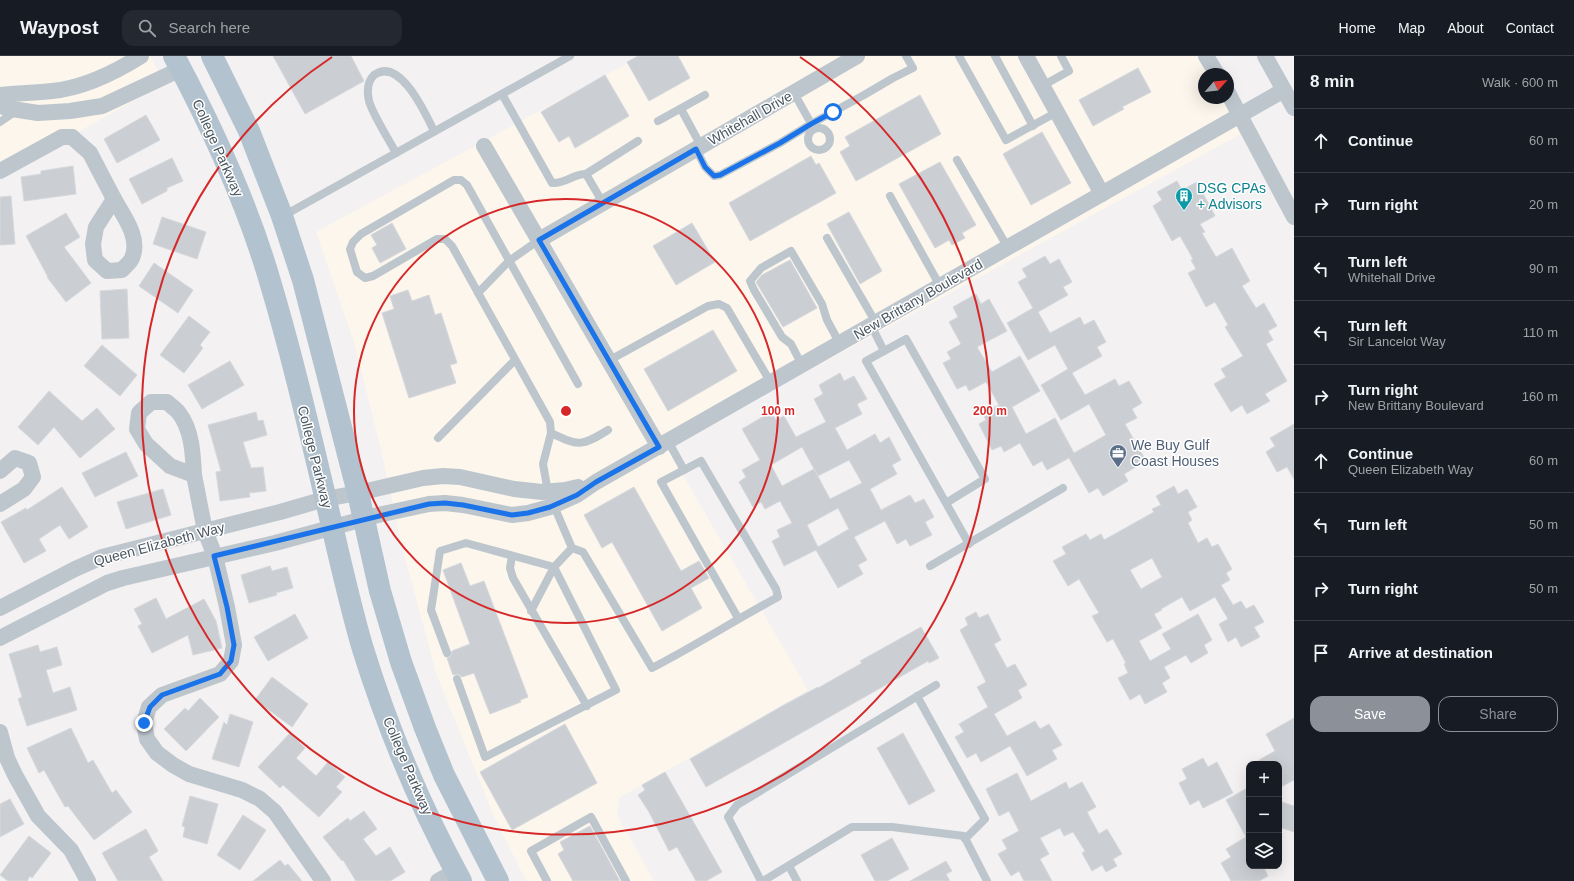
<!DOCTYPE html>
<meta charset="utf-8">
<style>
body{margin:0;font-family:Arial,sans-serif;background:#242831;color:#f1f3f6}
.controls{position:absolute;right:12px;bottom:12px;display:grid;overflow:hidden;border-radius:8px;box-shadow:0 4px 16px #0002}
.controls button{width:36px;height:36px;display:grid;place-items:center;padding:0;border:0;border-bottom:1px solid #363941;background:#171b24;color:#f1f3f6;font:20px sans-serif}
.compass{position:absolute;left:1198px;top:12px;width:36px;height:36px;border-radius:50%;background:#171b24;box-shadow:0 4px 16px #0002;rotate:62deg}
.stop{position:absolute;width:12px;height:12px;margin:-9px;border:3px solid #1a73e8;border-radius:50%;background:#fff}
.stop.end{background:#1a73e8;border-color:#fff;box-shadow:0 1px 4px #0008}
.list{margin:0;padding:0;list-style:none}
h2{display:flex;justify-content:space-between;align-items:center;height:52px;margin:0;padding:0 16px;font-size:17px}
h2 small{font-size:13px;font-weight:400;color:#9ea1a6}
.list li{display:grid;grid-template-columns:26px 1fr auto;gap:12px;align-items:center;box-sizing:border-box;height:64px;padding:0 16px;border-top:1px solid #363941}
.list b{display:block;font-size:15px;white-space:nowrap}
.list p{margin:0;font-size:13px;white-space:nowrap;color:#9ea1a6}
.list em{font-size:13px;font-style:normal;color:#9ea1a6}
.actions{display:flex;gap:8px;padding:12px 16px}
.actions a{flex:1;padding:9px 0;border:1px solid #8c9099;border-radius:12px;text-align:center;font-size:14px;color:#8c9099}
.actions .main{background:#8c9099;color:#fff}
.icon{flex:none;width:22px;height:22px;fill:none;stroke:currentColor;stroke-width:2;stroke-linecap:round;stroke-linejoin:round}
.map{position:relative;flex:none;width:1294px;height:825px;overflow:hidden}
header{display:flex;align-items:center;gap:24px;box-sizing:border-box;height:56px;padding:0 20px;background:#171b24;border-bottom:1px solid #363941}
header strong{font-size:19px}
nav{display:flex;gap:22px;margin-inline-start:auto;font-size:14px}
.search{width:280px;height:36px;background:#242831;display:flex;align-items:center;gap:10px;box-sizing:border-box;padding:0 14px;border-radius:12px;color:#9ea1a6;font-size:15px}
main{display:flex}
aside{flex:1;background:#171b24}
.map>svg:first-child{display:block}
</style>
<header>
<strong>Waypost</strong>
<div class="search"><svg class="icon" aria-label="search" viewBox="0 0 24 24"><circle cx="10" cy="10" r="6"/><path d="M15 15l6 6"/></svg>Search here</div>
<nav><a>Home</a><a>Map</a><a>About</a><a>Contact</a></nav>
</header>
<main>
<div class="map">
<svg width="1294" height="825" viewBox="0 0 1294 825">
<rect width="100%" height="100%" fill="#f3f1f1"/>
<!-- commercial -->
<g fill="#fcf6ec">
<path d="M0 0H150L165 27 0 120Z"/>
<path d="M641 0H1204L1215 18H1204V42H1228L1248 74 667 392 808 634 619 742 617 759 654 825H526L493 758 437 620 402 491 381 394 354 286 316 176Z"/>
</g>
<!-- building -->
<g fill="#cbced3" stroke="#d5d8dc" fill-rule="evenodd">
<path d="M273 0H351L364 25 305 58Z"/>
<path d="M638 0H678L690 22 649 45 627 6Z"/>
<path d="M1138 12 1151 36 1122 51 1124 53 1093 70 1079 44Z"/>
<path d="M605 19 629 60 575 92 569 80 559 86 541 56Z"/>
<path d="M920 39 941 78 856 125 840 96 850 90 845 81Z"/>
<path d="M146 59 160 84 117 107 104 83Z"/>
<path d="M1042 76 1071 127 1031 149 1003 98Z"/>
<path d="M811 100 816 109 819 107 836 137 750 185 729 147Z"/>
<path d="M172 102 183 125 167 132V135L142 148 129 123Z"/>
<path d="M940 106 976 169 962 177 965 182 952 189 949 184 935 192 899 128Z"/>
<path d="M73 110 76 138 24 145 21 121 41 118V115Z"/>
<path d="M1177 125 1182 134 1197 126 1215 160 1200 168 1205 176 1202 177 1216 201 1232 192 1250 225 1242 230 1256 252 1264 247 1277 270 1268 275 1273 284 1266 288 1287 325 1265 338 1270 345 1247 358 1242 349 1231 356 1214 328 1226 321 1221 313 1243 300 1225 271 1228 269 1215 246 1206 251 1188 217 1196 213 1191 204 1193 203 1180 180 1172 185 1153 150 1162 144 1157 136Z"/>
<path d="M11 140 15 188 0 189V141Z"/>
<path d="M849 156 882 215 860 228 827 168Z"/>
<path d="M66 157 80 181 64 191 91 227 66 246 47 221H48L26 180Z"/>
<path d="M162 161 206 176 197 203 153 188Z"/>
<path d="M392 167 406 193 380 207 372 192 377 189 371 179Z"/>
<path d="M692 167 715 206 676 229 653 190Z"/>
<path d="M1045 200 1050 208 1059 203 1072 226 1063 231 1068 239 1038 256 1050 277 1080 261 1084 269 1094 264 1106 286 1097 291 1102 300 1072 317 1085 339 1115 323 1119 330 1129 325 1142 347 1132 353 1137 362 1125 368 1146 405 1124 418 1128 425 1103 440 1098 432 1089 437 1069 402 1047 414 1042 405 1033 410 1020 387 1004 396 1001 390 992 394 979 368 986 364 982 357 999 349 986 326 969 335 966 329 957 333 943 307 951 303 947 296 961 288 949 266 958 261 953 251 976 238 981 248 989 243 1007 275 977 291 992 316 1020 300 1040 335 1012 351 1026 378 1055 362 1074 397 1106 379 1089 348 1061 364 1041 329 1068 313 1055 289 1028 304 1007 267 1033 252 1018 226 1027 221 1022 213Z"/>
<path d="M790 204 817 252 783 271 756 226 762 219Z"/>
<path d="M154 207 193 234 178 257 139 230Z"/>
<path d="M127 233 129 282 102 283 100 235Z"/>
<path d="M408 234 412 245 429 239 435 259 441 257 457 307 450 309 456 327 409 342 382 257 394 253 390 240Z"/>
<path d="M189 260 210 276 200 289 203 292 184 317 160 299Z"/>
<path d="M713 274 737 315 668 355 644 313Z"/>
<path d="M102 289 137 319 120 340 84 310Z"/>
<path d="M230 305 244 329 202 353 188 329Z"/>
<path d="M840 317 844 325 854 320 867 343 857 348 862 358 835 372 847 394 875 378 880 387 889 381 901 404 892 409 897 418 870 433 881 454 910 439 915 447 924 443 934 461 925 466 932 479 910 490 906 483 897 488 885 465 854 481 867 504 858 509 863 518 838 532 816 494 784 510 772 485 780 481 777 474 792 467 780 445 765 453 761 446 753 451 739 426 746 421 742 414 760 404 742 373 771 356 776 364 784 360 796 381 826 366 814 343 823 338 819 329ZM802 391 818 420 849 404 862 427 830 443 814 413 782 430 771 409ZM838 452 849 473 818 491 807 469Z"/>
<path d="M49 335 82 365 97 352 115 373 80 402 54 371 38 389 18 371Z"/>
<path d="M256 356 258 365 263 364 267 379 243 386 251 412 263 411 266 435 249 437 250 441 220 445 216 416 221 415 208 369Z"/>
<path d="M1294 368V423L1287 411 1277 416 1266 396 1275 390 1270 382Z"/>
<path d="M126 396 138 420 95 441 82 417Z"/>
<path d="M1174 430 1178 438 1187 433 1197 451 1188 456 1192 464 1188 467 1198 487 1207 482 1212 491 1218 488 1232 513 1226 517 1230 524 1221 529 1233 549 1241 545 1246 553 1254 549 1264 566 1254 571 1260 581 1241 591 1236 581 1228 586 1219 568 1228 563 1215 541 1190 555 1182 541 1161 553 1162 554 1154 558 1162 572 1139 585 1150 605 1171 593 1162 578 1198 558 1212 584 1204 589 1208 597 1191 607 1186 599 1164 611 1170 622 1162 627 1167 636 1145 648 1140 638 1130 644 1118 622 1128 617 1124 608 1126 607 1113 583 1107 586 1092 560 1099 557 1079 523 1068 530 1053 505 1066 498 1062 491 1086 478 1090 484 1101 478 1104 484 1154 456 1152 453 1161 449 1156 440ZM1152 502 1162 521 1141 533 1130 514Z"/>
<path d="M62 431 88 471 69 483 60 469 39 483 46 495 24 507 1 466 26 452 27 454Z"/>
<path d="M634 431 681 515 699 505 709 522 691 532 702 552 662 575 612 486 602 492 584 459Z"/>
<path d="M163 433 171 459 126 473 117 446Z"/>
<path d="M461 507 470 530 484 525 528 641 520 644 521 646 490 658 474 617 462 621 458 618 453 619 447 602 451 600 452 595 470 588 443 514Z"/>
<path d="M270 510 272 515 287 511 293 532 276 537 277 539 249 547 241 519Z"/>
<path d="M156 542 166 563 204 543 216 565 222 592 193 599 188 579 152 597 138 570 142 568 134 553Z"/>
<path d="M976 556 979 562 988 558 1001 584 994 588 1007 612 1015 608 1027 629 1018 634 1022 642 994 658 1007 680 1035 665 1040 673 1049 668 1062 689 1052 694 1057 703 1027 720 1010 690 981 706 976 697 967 702 955 681 964 676 959 668 988 651 977 631 986 626 960 574 968 569 965 562Z"/>
<path d="M295 558 308 582 268 605 254 581Z"/>
<path d="M921 571 939 602 929 607 928 605 706 731 690 703 784 649 818 631V632L862 607 860 605Z"/>
<path d="M38 589 40 596 57 591 62 609 46 614 53 637 70 631 77 654 27 670 18 643 22 641 9 598Z"/>
<path d="M272 621 308 648 292 671 255 644Z"/>
<path d="M200 642 219 661 186 695 164 673 185 652 188 655Z"/>
<path d="M230 658 253 666 239 711 212 703 224 666 227 669Z"/>
<path d="M1294 662V724L1279 732V708H1252L1275 695 1266 678Z"/>
<path d="M565 668 597 727 512 774 480 716Z"/>
<path d="M71 672 88 707 93 704 112 737 116 734 132 756 94 784 68 750 65 751 44 714 39 717 27 692Z"/>
<path d="M290 677 305 692 296 702 316 720 328 706 345 721 336 731 342 736 319 761 283 729 280 732 258 711Z"/>
<path d="M903 677 935 735 909 749 877 692Z"/>
<path d="M1203 702 1208 711 1217 706 1233 737 1203 752 1199 744 1190 749 1179 727 1187 723 1182 713Z"/>
<path d="M665 716 722 816 706 825H696L677 791 669 795 649 756 638 739 645 734 642 729Z"/>
<path d="M1017 717 1031 745 1066 726 1069 733 1082 726 1096 751 1087 756 1099 778 1107 773 1122 798 1113 803 1117 810 1106 816 1102 809 1092 815 1082 797 1085 795 1073 776 1064 780 1060 772 1040 782 1049 798 1040 803 1052 825H1024L1019 815 1011 820 998 798 1007 793 1002 784 1019 775 1009 755 999 760 986 733Z"/>
<path d="M1249 731V810H1263L1268 820 1259 825H1231L1221 807 1231 801 1226 793 1246 781 1226 744Z"/>
<path d="M190 740 218 748 207 788 183 781 185 771 182 770Z"/>
<path d="M10 743 24 768 0 781V748Z"/>
<path d="M1279 745 1294 750V776L1279 771Z"/>
<path d="M364 755 377 773 363 783 376 800 390 791 405 816 390 825H356L343 804 342 805 323 781 348 762 350 765Z"/>
<path d="M243 759 266 774 240 814 217 799Z"/>
<path d="M590 770 620 825H573L558 798 564 794 560 786Z"/>
<path d="M146 773 158 795 149 801 163 825H118L102 797Z"/>
<path d="M29 780 51 797 32 822 30 820 27 825H8L0 819Z"/>
<path d="M892 782 909 813 887 825H875L861 799Z"/>
<path d="M280 804 285 810 288 808 302 825H253Z"/>
<path d="M946 805 952 815 946 818 950 825H910Z"/>
</g>
<g fill="none" stroke-linecap="round" stroke-linejoin="round">
<!-- service -->
<g stroke="#bdc6cd" stroke-width="8">
<path d="M959 0 1006 84 1057 56"/>
<path d="M995 0 1033 70"/>
<path d="M1042 30 1069 15 1061 0"/>
<path d="M794 37 813 71"/>
<path d="M502 38 552 127C566 128 572 118 586 118L603 147"/>
<path d="M681 53 701 90"/>
<path d="M658 65 705 39"/>
<path d="M0 66 16 55"/>
<circle cx="819" cy="83" r="11"/>
<path d="M696 93 705 111 714 120 720 119 780 87 811 68 864 39 893 22 913 12 906 0"/>
<path d="M396 97C389 84 372 57 369 45 367 36 367 26 374 19 400 0 426 59 434 75"/>
<path d="M957 104 1008 192"/>
<path d="M586 118 638 85"/>
<path d="M890 140 940 230"/>
<path d="M283 160 570 0"/>
<path d="M827 182 876 267"/>
<path d="M478 237 509 205 539 184"/>
<path d="M871 269 884 295"/>
<path d="M608 305 708 250 719 248 727 252 771 327"/>
<path d="M802 309 791 288 782 281 754 234 750 225 761 212 791 195 822 248 827 264 840 288"/>
<path d="M578 328 467 129 461 124H454L361 178 353 186 350 193 357 216 365 222 373 220 437 183H445L452 190 550 366 551 377 543 408 548 436 572 492 583 496 652 612C695 590 735 564 778 541L776 533 701 405 661 426 738 562"/>
<path d="M551 377C579 390 581 391 608 374"/>
<path d="M438 382 515 304"/>
<path d="M668 385 684 414"/>
<path d="M946 447 985 423 906 283 866 305 969 488"/>
<path d="M512 500 510 512 513 522 587 650"/>
<path d="M930 510 1063 432"/>
<path d="M531 555 554 511 572 492"/>
<path d="M447 597 431 554 440 495 466 487 554 511 616 634 485 701 457 623"/>
<path d="M917 640 985 763 965 783"/>
<path d="M789 810 797 825"/>
<path d="M547 825 531 795 591 761 626 825"/>
<path d="M761 825 728 761 737 749 936 629"/>
<path d="M763 825 852 771H892L964 780 987 825"/>
</g>
<!-- minor -->
<g stroke="#bdc6cd" stroke-width="16">
<path d="M1026 0 1102 138"/>
<path d="M1206 0 1217 18"/>
<path d="M1265 0 1294 52"/>
<path d="M1228 37 1294 161"/>
<path d="M0 39C17 37 35 37 52 35 84 32 114 17 141 0"/>
<path d="M0 49 6 52 38 57 70 55 102 50 181 13"/>
<path d="M72 81 90 97 114 143"/>
<path d="M484 90 659 391"/>
<path d="M0 115 62 81H72"/>
<path d="M114 143C123 159 141 182 132 202 131 206 125 210 122 214L107 215 95 204 93 188 96 171Z"/>
<path d="M539 184 857 0"/>
<path d="M151 346H167C170 349 176 353 179 357 192 374 193 398 194 419L170 410 146 388 137 373 139 357Z"/>
<path d="M0 415 15 402 29 407 33 421 24 433 0 448"/>
<path d="M194 419 205 475 215 500 227 551 234 589 231 605 220 618 162 639 149 651 144 667 147 683 157 697 173 709 189 718 242 734 260 743 275 756 323 825"/>
<path d="M0 552 75 513 102 501 280 456 325 443 358 437 423 422 443 420 460 421 514 433 542 436 565 434 578 431"/>
<path d="M0 582 107 527 123 522 275 487 378 459 429 448 445 447 463 449 512 459 528 457 550 451 577 439 596 426 1284 34"/>
<path d="M0 676 7 702 15 719 38 760 71 794 88 825"/>
<path d="M438 825 456 815"/>
</g>
<!-- primary -->
<g stroke="#b2c2ce" stroke-width="22">
<path d="M174 0C212 71 246 144 269 222 294 305 313 390 333 474 342 513 351 552 362 590 387 671 420 750 461 825"/>
<path d="M212 0 249 75 282 160 303 224 358 437 380 535 401 606 425 672 444 719 498 825"/>
</g>
</g>
<g fill="none" stroke-linecap="round" stroke-linejoin="round">
<!-- route -->
<path stroke="#1a73e8" stroke-width="5" d="M144 667 150 651 162 639 220 618 231 605 234 589 227 551 214 500 429 448 445 447 463 449 512 459 528 457 550 451 577 439 596 426 659 391 539 184 696 93 705 111 714 120 720 119 780 87 811 68 833 56"/>
</g>
<!-- distance rings -->
<g fill="none" stroke="#d62828" stroke-width="2">
<circle cx="566" cy="355" r="212"/>
<path d="M800 1A424 424 0 1 1 332 1"/>
</g>
<!-- icons -->
<defs>
<symbol id="building-pin" viewBox="-11 -11 22 30"><path d="M0 17L-7.5 6A9.5 9.5 0 1 1 7.5 6Z" fill="#0f9aa8" stroke="#fff"/><path d="M-4-6H4V6H1V3H-1V6H-4ZM-2.5-4.3h1.7v1.8h-1.7ZM.8-4.3h1.7v1.8H.8ZM-2.5-1h1.7V.8h-1.7ZM.8-1h1.7V.8H.8Z" fill="#fff"/></symbol>
<symbol id="office-pin" viewBox="-11 -11 22 30"><path d="M0 17L-7.5 6A9.5 9.5 0 1 1 7.5 6Z" fill="#5c6f8a" stroke="#fff"/><path d="M-6-3h4V-5.5h4V-3h4V5H-6ZM-1-4.5V-3h2v-1.5ZM-6 0V1H6V0Z" fill="#fff"/></symbol>
</defs>
<g fill-rule="evenodd">
<use href="#building-pin" x="1174" y="130" width="20" height="27"/>
<use href="#office-pin" x="1108" y="387" width="20" height="27"/>
</g>
<g text-anchor="middle" dominant-baseline="central" stroke-width="3" stroke-linejoin="round" paint-order="stroke">
<!-- street labels -->
<g font-size="14" fill="#49555e" stroke="#fff">
<text transform="translate(750 62) rotate(-30)">Whitehall Drive</text>
<text transform="translate(218 92) rotate(66)">College Parkway</text>
<text transform="translate(918 243) rotate(-30)">New Brittany Boulevard</text>
<text transform="translate(315 401) rotate(76)">College Parkway</text>
<text transform="translate(159 488) rotate(-15)">Queen Elizabeth Way</text>
<text transform="translate(408 710) rotate(67)">College Parkway</text>
</g>
<!-- culture labels -->
<g font-size="14" fill="#0d838f" stroke="#fff" text-anchor="start">
<text x="1197" y="132">DSG CPAs<tspan x="1197" dy="16">+ Advisors</tspan></text>
</g>
<!-- service labels -->
<g font-size="14" fill="#4e5e75" stroke="#fff" text-anchor="start">
<text x="1131" y="389">We Buy Gulf<tspan x="1131" dy="16">Coast Houses</tspan></text>
</g>
</g>
<circle cx="566" cy="355" r="6" fill="#d62828" stroke="#fff" stroke-width="2"/>
<g font-size="12" text-anchor="middle" font-weight="bold" fill="#d62828" stroke="#fff" stroke-width="3" stroke-linejoin="round" paint-order="stroke">
<text x="778" y="359">100 m</text>
<text x="990" y="359">200 m</text>
</g>
</svg>
<div class="controls">
<button>+</button>
<button>−</button>
<button><svg class="icon" aria-label="layers" viewBox="0 0 24 24"><path d="M12 4l9 5-9 5-9-5zM3 14l9 5 9-5"/></svg></button>
</div>
<svg class="compass" viewBox="-18 -18 36 36"><path d="M0-13l5 13h-10z" fill="#e53935"/><path d="M0 13l5-13h-10z" fill="#9ea1a6"/></svg>
<div class="stop" style="left:833px;top:56px"></div>
<div class="stop end" style="left:144px;top:667px"></div>
</div>
<aside>
<h2>8 min<small>Walk · 600 m</small></h2>
<ul class="list">
<li><svg class="icon" aria-label="ahead" viewBox="0 0 24 24"><path d="M12 20V5M6 11l6-6 6 6"/></svg><div><b>Continue</b></div><em>60 m</em></li>
<li><svg class="icon" aria-label="right" viewBox="0 0 24 24"><path d="M7 20v-9h11M14 6l5 5-5 5"/></svg><div><b>Turn right</b></div><em>20 m</em></li>
<li><svg class="icon" aria-label="left" viewBox="0 0 24 24"><path d="M17 20v-9H6M10 6l-5 5 5 5"/></svg><div><b>Turn left</b><p>Whitehall Drive</p></div><em>90 m</em></li>
<li><svg class="icon" aria-label="left" viewBox="0 0 24 24"><path d="M17 20v-9H6M10 6l-5 5 5 5"/></svg><div><b>Turn left</b><p>Sir Lancelot Way</p></div><em>110 m</em></li>
<li><svg class="icon" aria-label="right" viewBox="0 0 24 24"><path d="M7 20v-9h11M14 6l5 5-5 5"/></svg><div><b>Turn right</b><p>New Brittany Boulevard</p></div><em>160 m</em></li>
<li><svg class="icon" aria-label="ahead" viewBox="0 0 24 24"><path d="M12 20V5M6 11l6-6 6 6"/></svg><div><b>Continue</b><p>Queen Elizabeth Way</p></div><em>60 m</em></li>
<li><svg class="icon" aria-label="left" viewBox="0 0 24 24"><path d="M17 20v-9H6M10 6l-5 5 5 5"/></svg><div><b>Turn left</b></div><em>50 m</em></li>
<li><svg class="icon" aria-label="right" viewBox="0 0 24 24"><path d="M7 20v-9h11M14 6l5 5-5 5"/></svg><div><b>Turn right</b></div><em>50 m</em></li>
<li><svg class="icon" aria-label="arrive" viewBox="0 0 24 24"><path d="M6 21V4h12l-3 4 3 4H6"/></svg><div><b>Arrive at destination</b></div></li>
</ul>
<div class="actions"><a class="main">Save</a><a>Share</a></div>
</aside>
</main>
